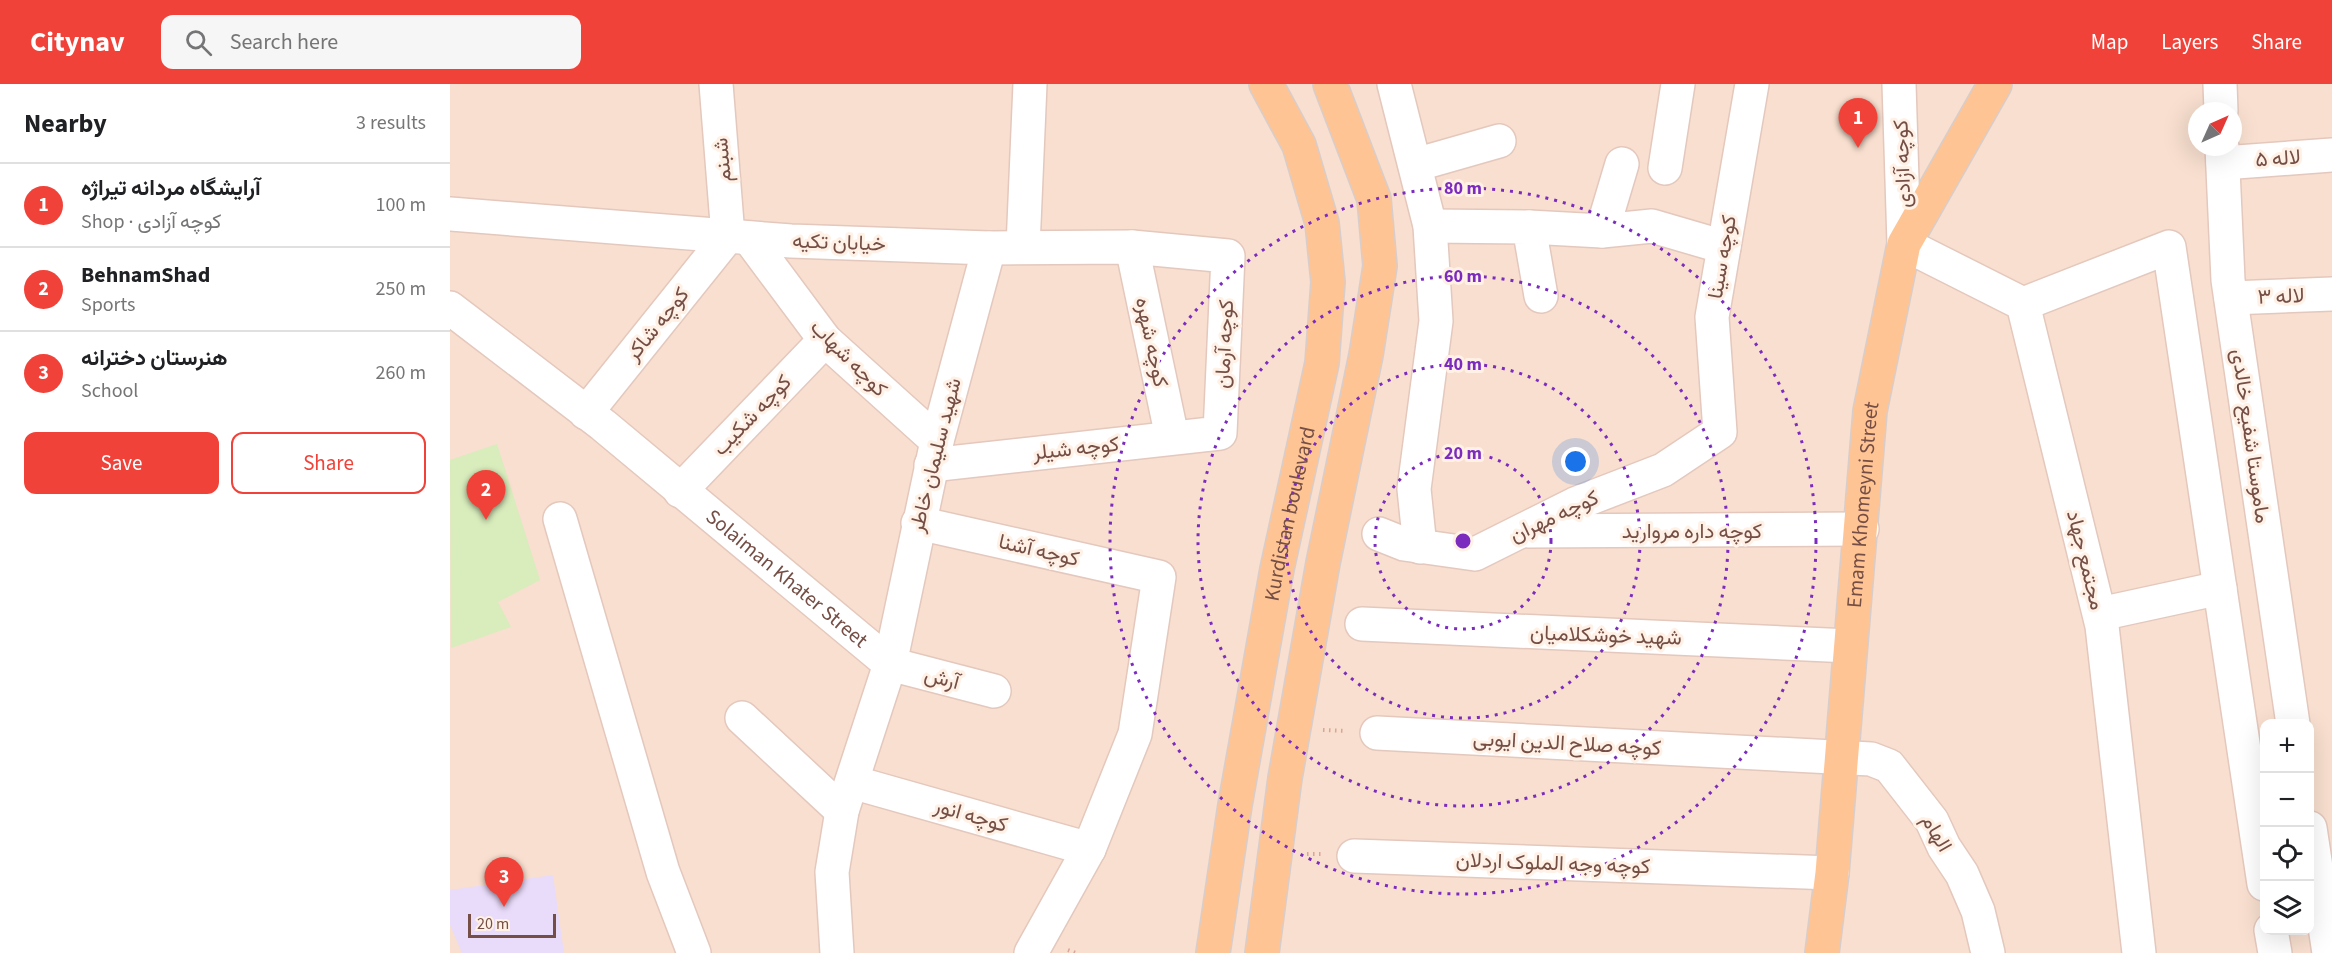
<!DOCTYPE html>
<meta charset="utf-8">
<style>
body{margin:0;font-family:"Source Sans 3",Vazirmatn,sans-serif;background:#f6f6f6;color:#202124}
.controls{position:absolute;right:18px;bottom:18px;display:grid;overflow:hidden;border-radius:12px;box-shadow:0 6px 24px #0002}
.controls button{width:54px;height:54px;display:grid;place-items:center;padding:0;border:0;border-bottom:2px solid #e0e0e0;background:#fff;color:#202124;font:30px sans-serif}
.compass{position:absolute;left:1738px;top:18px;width:54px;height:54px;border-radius:50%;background:#fff;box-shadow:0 6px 24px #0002;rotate:45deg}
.scale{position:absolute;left:18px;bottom:15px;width:88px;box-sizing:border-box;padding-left:6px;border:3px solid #754e45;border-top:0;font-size:16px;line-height:21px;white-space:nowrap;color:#754e45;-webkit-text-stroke:4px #fff1e6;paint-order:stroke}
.you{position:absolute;left:1126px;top:378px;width:21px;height:21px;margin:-15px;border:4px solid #fff;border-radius:50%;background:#1a73e8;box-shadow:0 0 0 9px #1a73e833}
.badge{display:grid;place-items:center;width:39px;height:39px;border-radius:50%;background:#f14239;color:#fff;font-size:20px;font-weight:700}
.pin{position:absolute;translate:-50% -50px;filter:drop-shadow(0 2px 3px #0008)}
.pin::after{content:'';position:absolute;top:32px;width:21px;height:18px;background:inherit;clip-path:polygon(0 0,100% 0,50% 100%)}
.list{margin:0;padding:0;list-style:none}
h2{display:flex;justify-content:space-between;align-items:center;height:78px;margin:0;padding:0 24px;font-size:26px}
h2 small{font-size:20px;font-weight:400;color:#757577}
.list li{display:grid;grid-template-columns:39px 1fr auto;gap:18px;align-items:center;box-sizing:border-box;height:84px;padding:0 24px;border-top:2px solid #e0e0e0}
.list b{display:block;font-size:22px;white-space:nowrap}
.list p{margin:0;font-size:20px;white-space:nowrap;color:#757577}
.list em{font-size:20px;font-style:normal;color:#757577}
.actions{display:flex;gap:12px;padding:18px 24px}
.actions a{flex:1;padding:14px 0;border:2px solid #f14239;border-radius:12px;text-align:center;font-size:21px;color:#f14239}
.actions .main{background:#f14239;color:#fff}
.icon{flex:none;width:33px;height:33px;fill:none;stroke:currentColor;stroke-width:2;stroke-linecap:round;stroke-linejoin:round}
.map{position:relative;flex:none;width:1882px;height:869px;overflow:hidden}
header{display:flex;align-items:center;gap:36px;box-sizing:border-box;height:84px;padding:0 30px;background:#f14239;color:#fff}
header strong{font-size:28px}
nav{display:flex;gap:33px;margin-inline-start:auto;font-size:21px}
.search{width:420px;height:54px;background:#f6f6f6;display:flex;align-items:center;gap:15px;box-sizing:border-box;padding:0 21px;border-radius:12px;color:#757577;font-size:22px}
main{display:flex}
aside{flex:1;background:#fff}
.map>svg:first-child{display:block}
</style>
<header>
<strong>Citynav</strong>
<div class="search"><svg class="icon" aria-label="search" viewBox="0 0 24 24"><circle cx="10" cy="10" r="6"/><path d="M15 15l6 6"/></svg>Search here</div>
<nav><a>Map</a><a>Layers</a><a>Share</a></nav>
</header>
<main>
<aside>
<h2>Nearby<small>3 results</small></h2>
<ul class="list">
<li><span class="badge">1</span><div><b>آرایشگاه مردانه تیراژه</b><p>Shop · کوچه آزادی</p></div><em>100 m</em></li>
<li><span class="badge">2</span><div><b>BehnamShad</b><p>Sports</p></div><em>250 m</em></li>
<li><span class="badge">3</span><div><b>هنرستان دخترانه</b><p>School</p></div><em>260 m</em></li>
</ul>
<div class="actions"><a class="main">Save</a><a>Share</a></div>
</aside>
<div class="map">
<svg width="1882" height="869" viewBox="0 0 1882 869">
<rect width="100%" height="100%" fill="#feecde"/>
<!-- residential -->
<path fill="#f8dfcf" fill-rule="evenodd" d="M0 0H1882V869H0ZM1747 27H1783V63H1747ZM1814 640H1860V846H1814Z"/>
<!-- education -->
<path fill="#e9dbfa" d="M103 791 114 869H12L0 841V806Z"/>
<!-- green -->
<path fill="#d8ecbc" d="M47 360 90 496 48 518 61 543 1 564 0 376Z"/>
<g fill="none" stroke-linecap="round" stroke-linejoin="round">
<defs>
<g id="minor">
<path d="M944 0 980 142 986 237 964 405 970 463"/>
<path d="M1449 0 1454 160 1573 220 1652 542 1689 869"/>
<path d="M1770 0 1771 27"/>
<path d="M1772 63 1778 196 1843 640"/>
<path d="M1773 79 1882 71"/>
<path d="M1172 80 1152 147 1202 142 1274 163"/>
<path d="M965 81 1049 57"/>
<path d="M1215 84 1228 0"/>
<path d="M0 130 341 157 539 164 682 163 778 172 770 349 481 381"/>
<path d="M980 142 1079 143 1091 212"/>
<path d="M1079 143 1152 147"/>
<path d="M299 154 375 256 487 357"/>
<path d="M573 163 580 0"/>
<path d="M682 163 722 353"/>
<path d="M1781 214 1882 210"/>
<path d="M1573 220 1719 163 1814 800"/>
<path id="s1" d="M0 224 153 341 440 580 544 607"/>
<path d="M136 329 278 152 266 0"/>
<path d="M230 407 375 256"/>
<path d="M110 435 213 788 244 869"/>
<path d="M468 439 709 493 685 650 639 765 581 869"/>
<path d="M1078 447 1412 445"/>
<path d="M929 450 954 460 1025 470 1125 420 1213 386 1270 348 1262 233 1302 0"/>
<path d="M1650 530 1770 504"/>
<path d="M912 540 1400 562"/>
<path d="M292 634 392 727"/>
<path d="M927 649 1421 675 1439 682 1482 737 1494 763 1512 790 1528 827 1538 869"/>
<path d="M402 698 639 765"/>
<path d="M1860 744 1879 869"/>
<path d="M904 772 1382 789"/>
<path d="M1821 846 1825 869"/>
<path d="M387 869 382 788 392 727 440 580 487 357 539 164"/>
</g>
<g id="major">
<path id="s2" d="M763 869 785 721 827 485 872 279 878 198 872 139 849 61 816 0"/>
<path d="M812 869 835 694 873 479 916 271 930 182 924 115 880 0"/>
<path id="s3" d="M1372 869 1382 789 1420 327 1454 160 1545 0"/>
</g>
</defs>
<!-- minor casing -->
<use href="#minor" stroke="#e4c8bd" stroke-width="36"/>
<!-- major casing -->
<use href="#major" stroke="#d8cdcb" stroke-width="36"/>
<!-- path -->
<g stroke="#d9a597" stroke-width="4" stroke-dasharray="1.5 4.5" stroke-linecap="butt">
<path d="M873 646 896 647"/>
<path d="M857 770H873"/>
<path d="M618 866 626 869"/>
</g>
<!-- minor -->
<use href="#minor" stroke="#fff" stroke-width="33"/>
<!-- major -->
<use href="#major" stroke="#ffc494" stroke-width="33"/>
</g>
<!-- distance rings -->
<g fill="none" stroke="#7b2cbf" stroke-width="3" stroke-dasharray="3 6">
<circle cx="1013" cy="457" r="88"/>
<circle cx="1013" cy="457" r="177"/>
<circle cx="1013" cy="457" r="265"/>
<circle cx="1013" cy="457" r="353"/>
</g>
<g text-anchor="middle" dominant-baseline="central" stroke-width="6" stroke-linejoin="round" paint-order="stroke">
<!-- street labels -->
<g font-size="21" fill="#754e45" stroke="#fff1e6">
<text transform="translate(1828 74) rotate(-4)">لاله ۵</text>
<text transform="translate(272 76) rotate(-95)">شبنم</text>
<text transform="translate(1452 80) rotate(-92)">کوچه آزادی</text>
<text transform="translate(389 158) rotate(2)">خیابان تکیه</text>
<text transform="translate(1272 173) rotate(-80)">کوچه سینا</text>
<text transform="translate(1831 212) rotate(-2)">لاله ۳</text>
<text transform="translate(207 240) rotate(-51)">کوچه شاکر</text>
<text transform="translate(702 258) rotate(78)">کوچه شهره</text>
<text transform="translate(774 260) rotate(-87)">کوچه آرمان</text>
<text transform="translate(399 274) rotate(45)">کوچه شهاب</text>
<text transform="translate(302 331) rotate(-46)">کوچه شکیب</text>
<text transform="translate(1801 352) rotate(82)">ماموستا شفیع خالدی</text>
<text transform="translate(626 364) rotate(-6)">کوچه شیلر</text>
<text transform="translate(485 371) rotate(-76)">شهید سلیمان خاطر</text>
<text stroke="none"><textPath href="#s3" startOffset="450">Emam Khomeyni Street</textPath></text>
<text stroke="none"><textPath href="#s2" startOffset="446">Kurdistan boulevard</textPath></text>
<text transform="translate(1104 432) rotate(-25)">کوچه مهران</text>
<text x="1242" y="447">کوچه داره مروارید</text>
<text transform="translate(589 466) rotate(13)">کوچه آشنا</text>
<text transform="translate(1636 476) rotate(76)">مجتمع جهاد</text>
<text stroke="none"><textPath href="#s1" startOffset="432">Solaiman Khater Street</textPath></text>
<text transform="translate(1156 551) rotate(2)">شهید خوشکلامیان</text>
<text transform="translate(492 594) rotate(15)">آرش</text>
<text transform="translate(1117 659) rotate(3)">کوچه صلاح الدین ایوبی</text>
<text transform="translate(521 731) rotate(16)">کوچه انور</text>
<text transform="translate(1487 749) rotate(60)">الهام</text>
<text transform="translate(1103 779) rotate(2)">کوچه وجه الملوک اردلان</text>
</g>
</g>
<circle cx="1013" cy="457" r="9" fill="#7b2cbf" stroke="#fff1e6" stroke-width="3"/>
<g font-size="18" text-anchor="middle" font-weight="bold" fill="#7b2cbf" stroke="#fff1e6" stroke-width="6" stroke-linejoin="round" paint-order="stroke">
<text x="1013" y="110">80 m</text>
<text x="1013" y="198">60 m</text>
<text x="1013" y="286">40 m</text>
<text x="1013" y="375">20 m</text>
</g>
</svg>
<div class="controls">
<button>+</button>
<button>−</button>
<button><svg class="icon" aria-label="locate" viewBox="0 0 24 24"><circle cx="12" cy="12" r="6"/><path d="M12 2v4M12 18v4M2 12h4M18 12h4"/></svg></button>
<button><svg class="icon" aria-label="layers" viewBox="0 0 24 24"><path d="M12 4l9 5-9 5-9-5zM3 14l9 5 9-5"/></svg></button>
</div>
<svg class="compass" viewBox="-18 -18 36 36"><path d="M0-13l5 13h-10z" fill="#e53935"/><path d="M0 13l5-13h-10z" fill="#757577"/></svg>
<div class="scale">20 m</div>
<div class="you"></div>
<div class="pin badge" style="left:1408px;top:64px">1</div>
<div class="pin badge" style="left:36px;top:436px">2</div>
<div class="pin badge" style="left:54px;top:823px">3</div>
</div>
</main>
